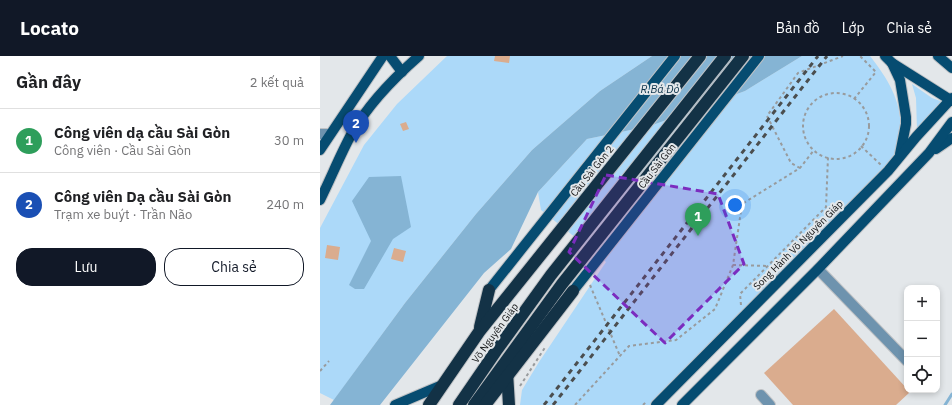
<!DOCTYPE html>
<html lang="vi">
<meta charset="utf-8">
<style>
body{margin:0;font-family:"IBM Plex Sans",sans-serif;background:#f6f6f6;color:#202124}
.controls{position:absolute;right:12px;bottom:12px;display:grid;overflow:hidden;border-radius:8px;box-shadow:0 2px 6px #0003}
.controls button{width:36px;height:36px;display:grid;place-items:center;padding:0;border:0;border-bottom:1px solid #e0e0e0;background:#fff;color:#202124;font:20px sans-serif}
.you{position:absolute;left:415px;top:149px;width:14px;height:14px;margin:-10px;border:3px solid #fff;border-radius:50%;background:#1a73e8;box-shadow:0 0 0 6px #1a73e833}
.badge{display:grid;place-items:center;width:26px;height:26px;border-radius:50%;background:#111827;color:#fff;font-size:13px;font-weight:700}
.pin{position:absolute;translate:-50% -33px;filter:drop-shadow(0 1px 2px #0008)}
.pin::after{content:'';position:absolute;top:21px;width:14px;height:12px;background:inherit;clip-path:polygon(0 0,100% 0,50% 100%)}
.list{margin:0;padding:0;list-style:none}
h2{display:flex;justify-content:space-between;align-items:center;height:52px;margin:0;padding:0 16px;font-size:17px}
h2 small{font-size:13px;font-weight:400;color:#757577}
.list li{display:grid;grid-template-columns:26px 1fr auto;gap:12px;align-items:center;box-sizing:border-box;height:64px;padding:0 16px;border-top:1px solid #e0e0e0}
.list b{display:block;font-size:15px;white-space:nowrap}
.list p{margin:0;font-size:13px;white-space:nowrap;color:#757577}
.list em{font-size:13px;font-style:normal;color:#757577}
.actions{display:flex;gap:8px;padding:12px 16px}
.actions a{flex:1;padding:9px 0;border:1px solid #111827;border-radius:16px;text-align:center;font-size:14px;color:#111827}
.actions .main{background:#111827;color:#fff}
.icon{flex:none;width:22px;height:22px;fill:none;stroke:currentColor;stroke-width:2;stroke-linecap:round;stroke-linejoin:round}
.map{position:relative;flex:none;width:632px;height:349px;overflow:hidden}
header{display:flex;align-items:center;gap:24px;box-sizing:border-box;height:56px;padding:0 20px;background:#111827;color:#fff}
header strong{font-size:19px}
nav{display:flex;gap:22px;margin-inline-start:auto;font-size:14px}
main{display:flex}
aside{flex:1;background:#fff}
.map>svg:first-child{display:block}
</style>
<header>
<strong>Locato</strong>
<nav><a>Bản đồ</a><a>Lớp</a><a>Chia sẻ</a></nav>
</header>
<main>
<aside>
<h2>Gần đây<small>2 kết quả</small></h2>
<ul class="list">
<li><span class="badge" style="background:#2e9e5b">1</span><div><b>Công viên dạ cầu Sài Gòn</b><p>Công viên · Cầu Sài Gòn</p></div><em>30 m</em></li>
<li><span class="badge" style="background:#1a4fb4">2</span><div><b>Công viên Dạ cầu Sài Gòn</b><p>Trạm xe buýt · Trần Não</p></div><em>240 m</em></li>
</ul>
<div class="actions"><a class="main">Lưu</a><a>Chia sẻ</a></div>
</aside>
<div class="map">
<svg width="632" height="349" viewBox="0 0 632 349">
<rect width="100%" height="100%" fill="#e3e7ea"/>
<!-- green -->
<g fill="#acd9f9">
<path d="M127 0H332L280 35 212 94 156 158 85 247 14 344 0 337V172L44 89 77 48Z"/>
<path d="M482 0H550C576 33 591 64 572 105L333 349H200L202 334 219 306 286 206 221 154 218 136 267 83 330 70 425 35Z"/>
<path d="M592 28 612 42 623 46 597 74 596 42Z"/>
</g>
<!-- water -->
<g fill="#85b4d4">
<path d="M332 0H482L425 35 330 70 267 83 218 136 191 193 164 217 60 349H10L85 247 156 158 212 94 280 35Z"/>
<path d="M81 120 91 171 73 183 44 233H35L29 229 51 185 32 145 49 121Z"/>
</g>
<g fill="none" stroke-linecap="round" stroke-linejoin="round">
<!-- stream -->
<path stroke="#85b4d4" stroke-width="3" d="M625 349 632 338"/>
</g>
<!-- building -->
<g fill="#daac8e">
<path d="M175 0H190L189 7 174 5Z"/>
<path d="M86 66 89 73 83 75 80 68Z"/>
<path d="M7 189 20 191 18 204 5 202Z"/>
<path d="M74 192 86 195 83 206 71 203Z"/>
<path d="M514 253 590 336 576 349H473L444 317Z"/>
</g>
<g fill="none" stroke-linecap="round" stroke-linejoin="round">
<defs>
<g id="minor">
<path d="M0 78H10"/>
<path d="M498 213 587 305"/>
<path d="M441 339 450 349"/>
</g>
<g id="major">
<path d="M70 0 82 16"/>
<path d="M565 0 572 7 632 45"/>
<path d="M618 0 632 12"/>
<path d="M572 7 580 24 586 61V68L580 98"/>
<path d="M616 93 632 82"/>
<path d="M0 94 63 0"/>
<path d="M0 144C11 122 20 99 32 77 48 49 75 21 99 0"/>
<path d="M169 234 355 0"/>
<path d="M253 235 439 0"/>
<path d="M75 349 122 329"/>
<path d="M336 349 568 115 596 81 632 42"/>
<path d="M362 349 498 213 609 97 632 66"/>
</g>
<g id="highway">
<path d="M160 271 169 234"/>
<path d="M187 316 189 349"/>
<path d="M109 349 159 276 183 246 380 0"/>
<path d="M139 349 176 295 231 219 405 0"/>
<path d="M154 349 242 228 423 0"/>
<path d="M165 349 253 235"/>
</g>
</defs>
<!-- minor casing -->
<use href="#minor" stroke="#bec1c4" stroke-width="12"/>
<!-- major casing -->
<use href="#major" stroke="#bec1c4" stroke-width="12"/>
<!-- highway casing -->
<use href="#highway" stroke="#bec1c4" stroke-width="14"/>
<!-- path -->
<g stroke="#989b9d" stroke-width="2" stroke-dasharray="3 3" stroke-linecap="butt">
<circle cx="516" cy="70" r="33"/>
<path d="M534 43 556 16 540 0"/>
<path d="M541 90 561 109"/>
<path d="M480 112 471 107 447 60 478 17 523 0"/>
<path d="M413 209 448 210"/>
<path d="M270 229 300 300"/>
<path d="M421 249 420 238 506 151 508 101"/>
<path d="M0 315 9 305"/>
<path d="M200 330 226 290"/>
<path d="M255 349 309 290 356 284 395 253 413 209 422 148 480 112 494 94"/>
<path d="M323 349 326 346"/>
</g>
<!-- minor -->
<use href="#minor" stroke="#6e93ae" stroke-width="10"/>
<!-- major -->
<use href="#major" stroke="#064c71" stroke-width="10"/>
<!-- highway -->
<use href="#highway" stroke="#133246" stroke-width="12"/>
<!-- rail -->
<g stroke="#4b4e4f" stroke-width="3" stroke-dasharray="5 5" stroke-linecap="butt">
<path d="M224 349 498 0"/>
<path d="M233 349 507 0"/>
</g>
</g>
<!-- marked area -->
<path fill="#7b2cbf" fill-opacity="0.2" stroke="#7b2cbf" stroke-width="3" stroke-dasharray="8 5" stroke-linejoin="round" d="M286 119 398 138 424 208 345 287 249 196Z"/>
<g text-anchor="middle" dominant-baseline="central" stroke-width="4" stroke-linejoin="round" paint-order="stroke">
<!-- street labels -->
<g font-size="10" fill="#141617" stroke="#e3e7ea">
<text transform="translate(337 110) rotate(-52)">Cầu Sài Gòn</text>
<text transform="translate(272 115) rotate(-51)">Cầu Sài Gòn 2</text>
<text transform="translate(478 189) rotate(-45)">Song Hành Võ Nguyên Giáp</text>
<text transform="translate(175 277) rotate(-54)">Võ Nguyên Giáp</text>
</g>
<!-- water labels -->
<g font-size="11" font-style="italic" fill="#0e344b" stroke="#e3e7ea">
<text x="340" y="33">R.Bá Đỏ</text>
</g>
</g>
</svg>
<div class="controls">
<button>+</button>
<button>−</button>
<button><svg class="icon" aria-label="locate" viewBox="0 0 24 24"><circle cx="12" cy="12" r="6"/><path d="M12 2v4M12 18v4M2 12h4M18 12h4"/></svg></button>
</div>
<div class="you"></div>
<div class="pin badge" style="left:378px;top:180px;background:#2e9e5b">1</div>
<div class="pin badge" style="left:36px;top:87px;background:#1a4fb4">2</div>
</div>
</main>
